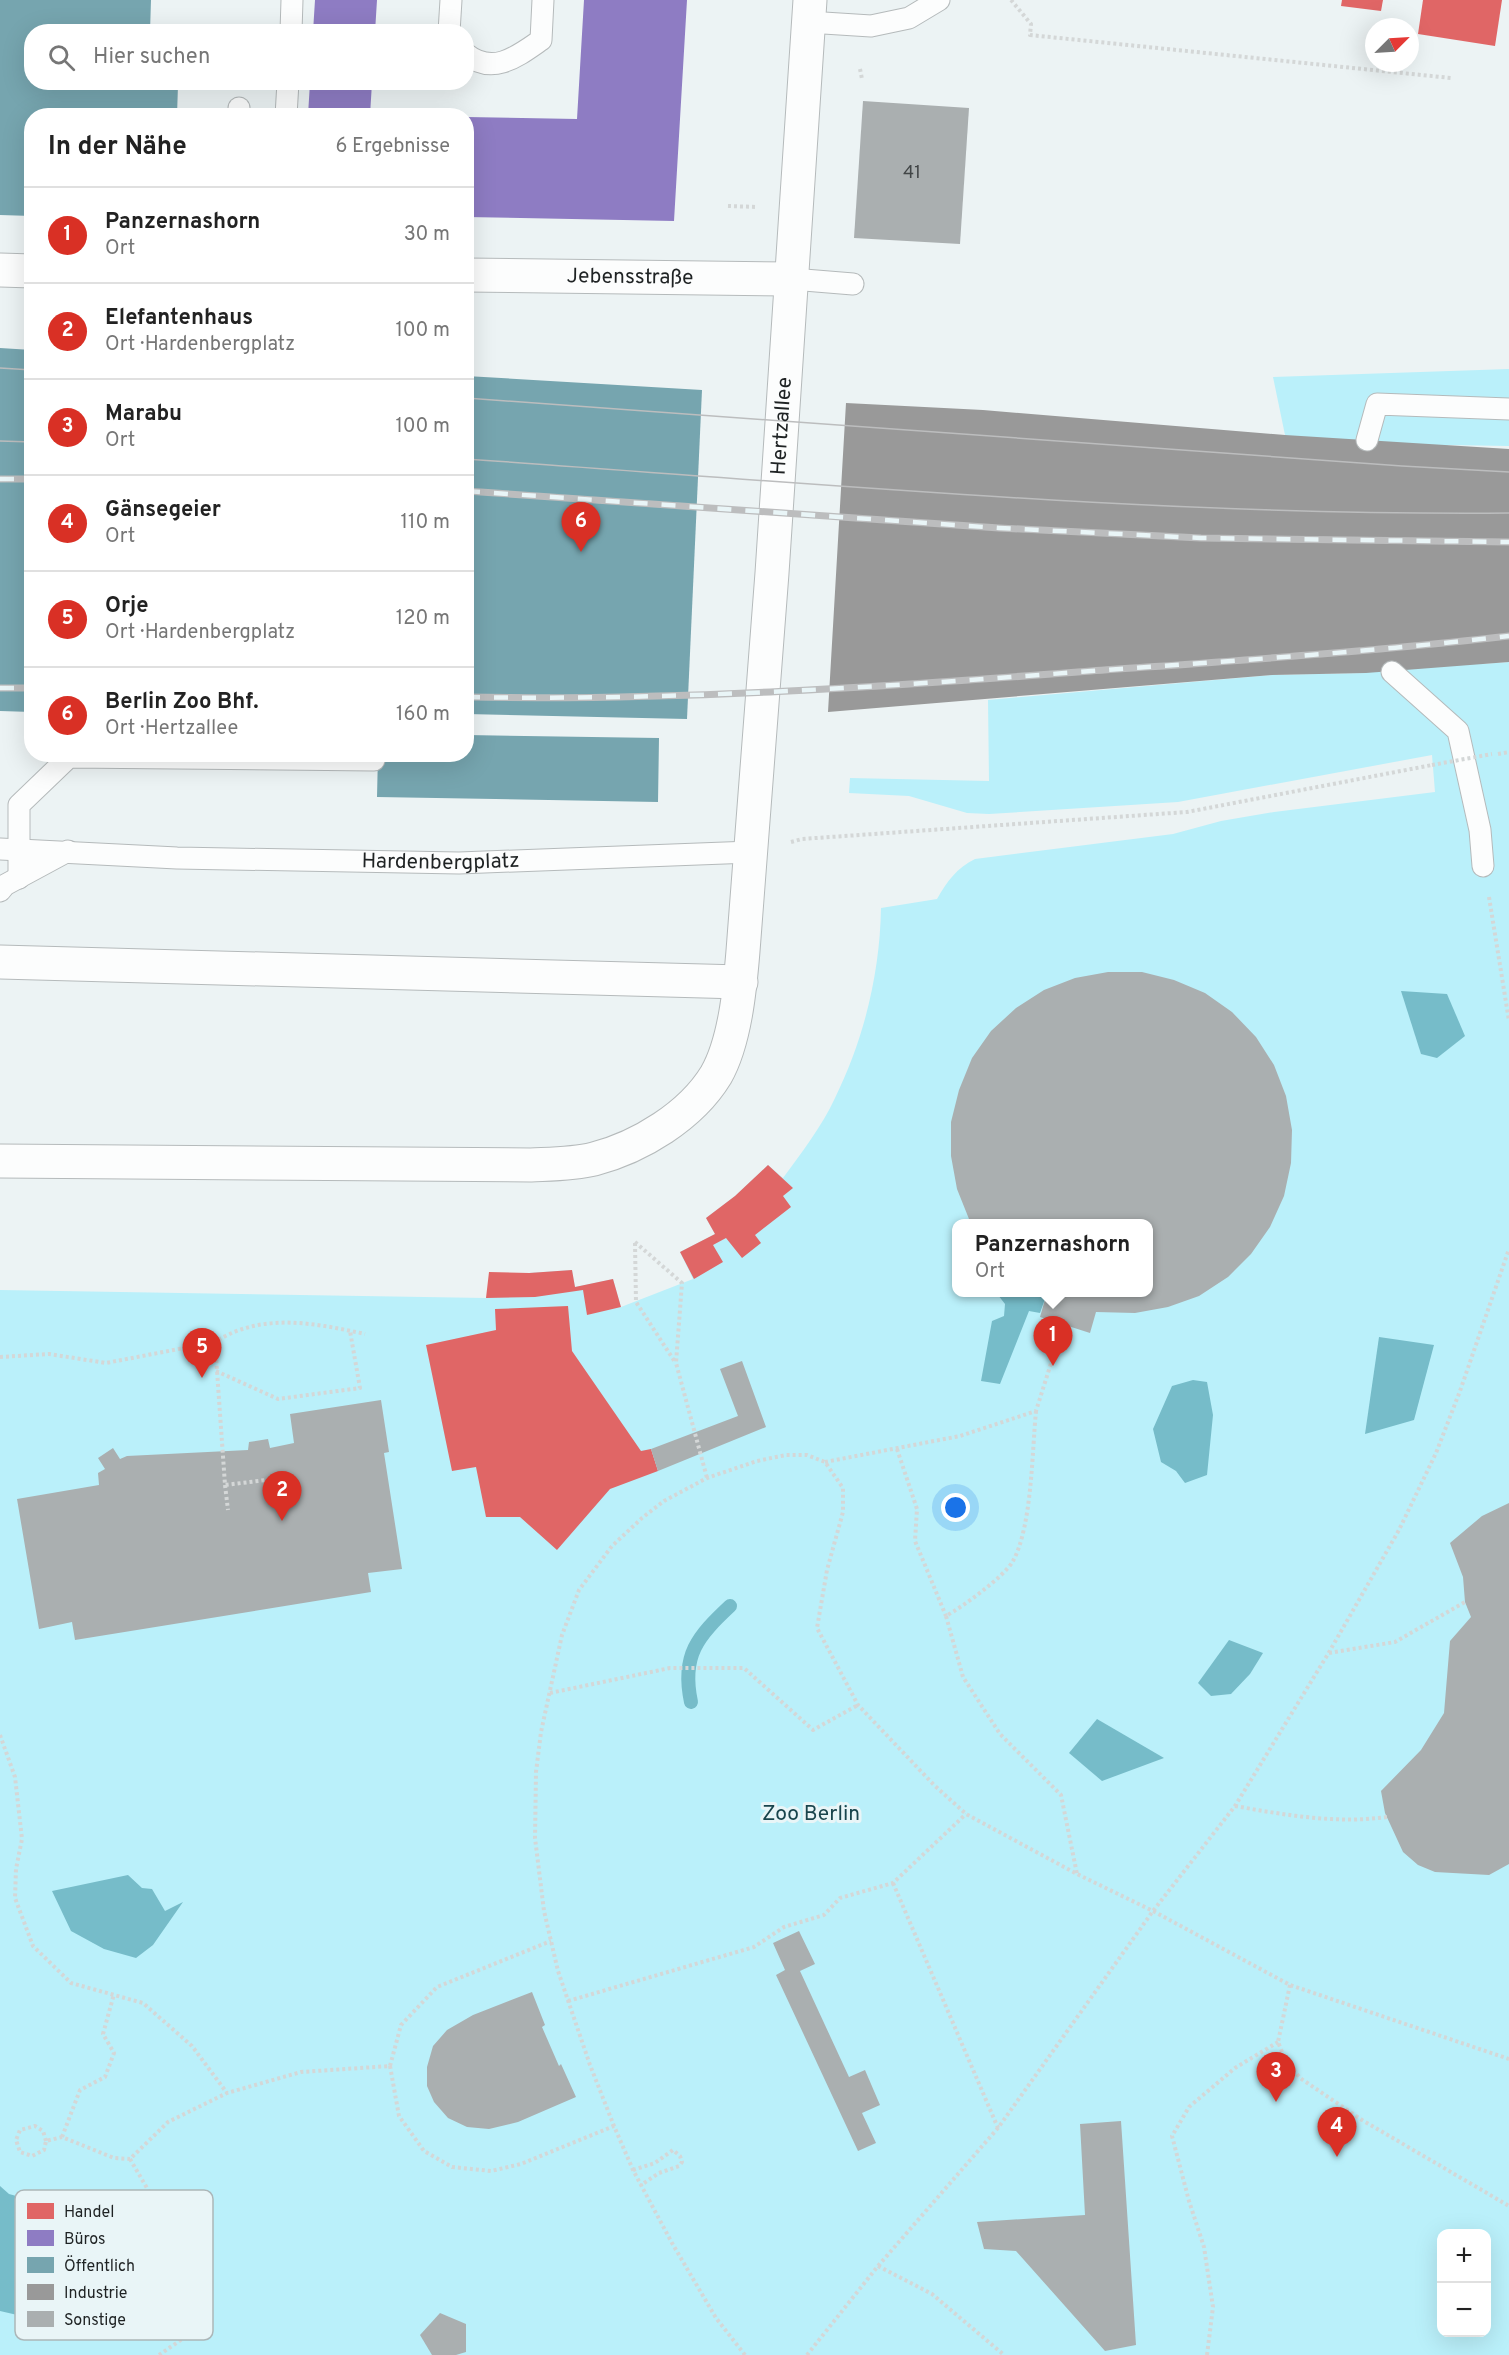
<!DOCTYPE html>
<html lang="de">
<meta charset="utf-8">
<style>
body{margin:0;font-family:Overpass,sans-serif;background:#f2f2f2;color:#222}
.controls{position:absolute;right:18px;bottom:18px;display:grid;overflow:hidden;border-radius:12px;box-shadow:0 6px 24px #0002}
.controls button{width:54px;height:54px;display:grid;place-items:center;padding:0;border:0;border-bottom:2px solid #e0e0e0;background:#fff;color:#222;font:30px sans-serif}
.compass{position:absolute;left:1365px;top:18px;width:54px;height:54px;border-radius:50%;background:#fff;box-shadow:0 6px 24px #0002;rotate:66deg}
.you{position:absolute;left:956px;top:1508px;width:21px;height:21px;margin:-15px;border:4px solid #fff;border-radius:50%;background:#1a73e8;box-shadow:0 0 0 9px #1a73e833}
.badge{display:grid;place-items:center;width:39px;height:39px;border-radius:50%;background:#d93025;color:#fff;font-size:20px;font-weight:700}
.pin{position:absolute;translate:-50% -50px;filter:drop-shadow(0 2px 3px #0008)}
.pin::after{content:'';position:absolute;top:32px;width:21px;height:18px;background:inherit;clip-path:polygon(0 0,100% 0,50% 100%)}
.popup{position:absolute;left:952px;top:1219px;width:201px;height:78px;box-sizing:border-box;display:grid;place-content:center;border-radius:12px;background:#fff;filter:drop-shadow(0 2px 4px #0005);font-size:20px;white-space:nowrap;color:#767676}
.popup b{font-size:22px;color:#222}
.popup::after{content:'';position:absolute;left:50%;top:100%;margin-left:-12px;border:12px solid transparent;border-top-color:#fff}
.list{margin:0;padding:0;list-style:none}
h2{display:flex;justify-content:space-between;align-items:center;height:78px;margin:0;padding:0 24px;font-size:26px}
h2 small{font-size:20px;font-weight:400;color:#767676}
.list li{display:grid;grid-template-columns:39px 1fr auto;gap:18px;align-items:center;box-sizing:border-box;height:96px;padding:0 24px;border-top:2px solid #e0e0e0}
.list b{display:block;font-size:22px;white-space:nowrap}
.list p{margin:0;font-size:20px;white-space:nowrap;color:#767676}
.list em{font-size:20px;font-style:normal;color:#767676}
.icon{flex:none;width:33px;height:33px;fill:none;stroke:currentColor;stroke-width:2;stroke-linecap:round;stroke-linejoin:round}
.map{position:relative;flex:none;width:1509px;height:2355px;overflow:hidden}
.search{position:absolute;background:#fff;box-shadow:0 6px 24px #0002;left:24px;top:24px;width:450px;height:66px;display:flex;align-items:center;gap:15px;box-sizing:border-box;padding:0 21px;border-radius:24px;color:#767676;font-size:22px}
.panel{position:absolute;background:#fff;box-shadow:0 6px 24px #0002;left:24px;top:108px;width:450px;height:654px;border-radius:24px}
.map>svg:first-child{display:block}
</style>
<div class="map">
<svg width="1509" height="2355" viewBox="0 0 1509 2355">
<rect width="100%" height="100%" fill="#ecf3f4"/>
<!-- green -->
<path fill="#baf0fa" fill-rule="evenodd" d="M1509 369V446L1448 445 1482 664 1509 662V2355H0V1290L486 1298 529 1273 572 1270 575 1287 613 1279 621 1307 693 1279 680 1252 715 1234 706 1218 735 1196 768 1165 783 1178C802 1152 822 1126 835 1098 864 1039 880 973 881 908L937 899C947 881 957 868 975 859L1173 834 1221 821 1274 812 1435 792 1432 755 1178 802 989 814 967 813 909 796 849 793 850 778 989 781 988 700 1272 675 1366 673V638L1300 643 1285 435 1273 377ZM957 1224H1149V1292H957ZM1442 2234H1486V2332H1442Z"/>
<!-- water -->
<g fill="#76bcc9">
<path d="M1401 991 1447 994 1465 1036 1437 1058 1421 1054Z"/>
<path d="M1000 1293H1041L1046 1296 1040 1313 1029 1311 1000 1384 981 1381 992 1321 1004 1316 1005 1304 998 1295Z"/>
<path d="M1379 1337 1434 1345 1414 1420 1365 1434Z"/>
<path d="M1193 1380 1207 1382 1213 1415 1207 1475 1185 1483 1176 1471 1161 1462 1153 1429 1172 1386Z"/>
<path d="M1229 1640 1263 1653 1250 1674 1231 1694 1211 1696 1198 1683Z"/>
<path d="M1097 1719 1164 1758 1102 1781 1069 1753Z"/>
<path d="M128 1875 142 1888 152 1889 165 1911 183 1902 153 1945 136 1958 104 1949 71 1931 52 1891Z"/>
<path d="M0 2186 9 2194 64 2209 113 2242 119 2262 118 2288 105 2301 80 2313 39 2320 0 2311Z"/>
</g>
<!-- shops -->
<g fill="#e06666">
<path d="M1342 0H1383L1381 11 1341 6Z"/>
<path d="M1423 0H1502L1495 46 1418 34Z"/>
<path d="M768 1165 793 1188 783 1196 791 1207 755 1235 761 1243 742 1258 726 1238 713 1245 723 1262 694 1279 680 1252 715 1234 706 1218 735 1196Z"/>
<path d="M572 1270 575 1287 613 1279 621 1307 587 1315 583 1290 535 1297 486 1298 489 1272 529 1273Z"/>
<path d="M568 1306 572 1351 641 1451 651 1449 658 1471 610 1489 557 1550 520 1517H486L476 1467 452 1471 426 1345 496 1330 495 1309Z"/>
</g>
<!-- offices -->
<g fill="#8e7cc3">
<path d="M315 0H377L375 32H313Z"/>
<path d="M584 0H687L674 221 466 217V117L577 119Z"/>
<path d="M310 82H372L370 116H308Z"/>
</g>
<!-- public -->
<g fill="#76a5af">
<path d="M0 0H151L150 32H32V82H148L178 85 177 116H32V216L0 215Z"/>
<path d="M0 348 32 350V712L0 711Z"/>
<path d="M466 376 702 390 687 719 466 714Z"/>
<path d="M466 735 659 738 658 802 377 797 378 754H466Z"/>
</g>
<!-- industry -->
<path fill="#999" d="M846 403 983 410 1285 435 1509 449V662L1366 673 1272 675 828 712Z"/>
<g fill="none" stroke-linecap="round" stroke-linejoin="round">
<!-- stream -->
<path stroke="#76bcc9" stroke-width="14" d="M691 1702C681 1655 698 1636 730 1606"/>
</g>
<!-- building -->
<g fill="#aaafb0">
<path d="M863 101 969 108 960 244 854 238Z"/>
<path d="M1108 972H1142L1174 980 1205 993 1232 1012 1256 1037 1274 1065 1286 1096 1292 1130 1291 1163 1284 1196 1270 1227 1251 1254 1228 1277 1199 1296 1168 1307 1135 1313 1096 1312 1090 1333 1040 1317 1046 1296 1041 1292H1149V1224H971L957 1189 951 1156V1122L959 1090 972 1058 991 1031 1016 1008 1044 990 1075 978Z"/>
<path d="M742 1361 766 1427 658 1471 651 1449 738 1416 720 1369Z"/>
<path d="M381 1400 389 1452 384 1453 402 1569 368 1573 371 1592 75 1640 72 1622 39 1629 17 1499 99 1485 98 1473 105 1469 98 1458 113 1448 120 1459 127 1456 248 1450 249 1442 268 1439 270 1448 294 1443 290 1414Z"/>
<path d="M1509 1503V1864L1489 1875 1435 1872 1418 1865 1403 1852 1385 1813 1381 1791 1421 1750 1444 1713 1450 1641 1471 1617 1465 1602 1463 1577 1450 1543 1482 1516Z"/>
<path d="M799 1931 815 1964 800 1971 849 2077 865 2070 880 2105 862 2113 876 2143 858 2151 776 1975 785 1970 773 1943Z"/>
<path d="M532 1992 545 2025 542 2027 559 2066 561 2064 576 2097 518 2122 489 2129 467 2127 448 2118 434 2102 427 2086V2067L433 2046 447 2030 473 2015Z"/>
<path d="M1121 2121 1136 2345 1105 2351 1016 2251 984 2249 977 2222 1085 2215 1080 2124Z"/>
<path d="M440 2313 466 2324V2352L456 2355H432L420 2335Z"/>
</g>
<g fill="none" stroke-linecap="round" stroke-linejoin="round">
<defs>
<g id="service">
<path d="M808 22 871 26 909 18 939 0"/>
<path d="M291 32 292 0"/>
<path d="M449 32 451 0"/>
<path d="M466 54C493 76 518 56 541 40L543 0"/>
<path d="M239 116V108"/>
<path d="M286 116 288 82"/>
<path d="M792 279 853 284"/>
<path d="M1367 440 1377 404 1509 409"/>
<path d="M1392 672 1458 731 1480 830 1483 866"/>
<path id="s1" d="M0 849 177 858 459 863 751 852"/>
<path d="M19 878V805L69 757 374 760"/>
<path d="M0 891 5 885 68 851"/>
</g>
<g id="minor">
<path d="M0 270 32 271"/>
<path id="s2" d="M466 275 792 279"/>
<path d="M0 962 741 982"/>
<path id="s3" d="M0 1161 531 1165C552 1164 574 1164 594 1159 640 1147 691 1116 716 1075 735 1042 740 988 743 951L772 573 810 0"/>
</g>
</defs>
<!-- service casing -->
<use href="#service" stroke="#b5babb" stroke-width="23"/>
<!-- minor casing -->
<use href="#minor" stroke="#b5babb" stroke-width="35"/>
<!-- path -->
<g stroke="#d4d7d7" stroke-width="4" stroke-dasharray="3 3" stroke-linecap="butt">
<path d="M1011 0 1031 24 1030 35 1451 78"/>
<path d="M860 69 862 79"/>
<path d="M728 206 757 207"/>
<path d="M1498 754 1509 752"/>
<path d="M791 842 802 839 1187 812 1432 765"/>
<path d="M1489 897 1509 1021"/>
<path d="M635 1242 682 1283 676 1363 707 1478"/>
<path d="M635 1243 636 1302 675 1362"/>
<path d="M215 1342 225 1485 291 1477"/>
<path d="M0 1357 49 1354 106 1363 215 1342C262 1312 314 1323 365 1334"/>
<path d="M216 1371 278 1399 360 1388 350 1331"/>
<path d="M1036 1411C1032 1452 1032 1526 1013 1561 1004 1577 962 1607 946 1616L963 1677 1000 1734 1061 1795 1077 1874"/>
<path d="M897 1449 917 1509 915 1541 946 1616"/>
<path d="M825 1462 960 1436 1036 1411 1063 1325"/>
<path d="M225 1485 228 1510"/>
<path d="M1329 1653 1395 1642 1465 1602"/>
<path d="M550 1693 670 1668H744L813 1730 858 1705"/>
<path d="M0 1735 15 1777 22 1839 16 1869 15 1898 33 1946 71 1983 143 2003 192 2046 227 2093"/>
<path d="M1235 1806C1285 1815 1336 1824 1387 1817"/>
<path d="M893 1883 998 2128"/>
<path d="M1290 1985 1278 2042 1285 2059 1300 2078 1362 2120 1509 2206"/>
<path d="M568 2001 754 1947 784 1927 824 1915 840 1898 893 1883 966 1814"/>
<path d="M390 2066 399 2116 424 2151 452 2167 491 2171 521 2164 614 2126"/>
<path d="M62 2137 80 2090 105 2077 114 2053 103 2034 114 1994"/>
<path d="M46 2141 43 2131 35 2126 20 2130 16 2140 20 2152 32 2156 44 2150 46 2141 62 2137 114 2158 130 2159"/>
<path d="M633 2170 655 2163 673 2150 680 2156 682 2162 679 2166 659 2173 641 2185"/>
<path d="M878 2266 932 2294 1004 2355"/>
<path d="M159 2355 188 2335 208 2304 211 2276 195 2253 161 2212 130 2159 168 2122 227 2093 301 2072 390 2066 401 2025 437 1987 551 1941"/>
<path d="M745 2355 716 2318 672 2243 633 2170 614 2126 590 2065 558 1971 544 1911 535 1838 536 1772 541 1732 562 1635 579 1590 612 1546 642 1518 664 1501 707 1478 757 1461 786 1455H807L825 1462 843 1488V1512L827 1570 817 1628 858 1705 934 1785 966 1814 1077 1874 1153 1911 1290 1985 1509 2059"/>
<path d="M807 2355 878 2266 998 2128 1153 1911 1235 1806 1328 1654 1399 1530 1436 1453 1460 1391 1509 1249"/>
<path d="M1207 2355 1213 2307 1204 2247 1189 2201 1172 2136 1189 2107 1235 2068 1278 2042"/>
</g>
<!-- service -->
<use href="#service" stroke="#fcfdfd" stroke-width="21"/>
<!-- minor -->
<use href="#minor" stroke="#fcfdfd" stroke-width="33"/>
<!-- tram -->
<g stroke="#bcbdbe" stroke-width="1.5">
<path d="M0 368 32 370"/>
<path d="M466 398 1402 466 1509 472"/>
<path d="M0 441 32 442"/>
<path d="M466 459C814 483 1161 516 1509 513"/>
</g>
<defs>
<g id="rail">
<path d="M0 479H32"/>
<path d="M466 491 999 528 1201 538 1509 542"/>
<path d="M0 688H32"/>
<path d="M466 697C675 701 883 687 1091 671 1230 661 1370 652 1509 636"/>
</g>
</defs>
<!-- rail casing -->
<use href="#rail" stroke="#bcbdbe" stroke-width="7"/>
<!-- rail -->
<use href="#rail" stroke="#e9f5f7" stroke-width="4.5" stroke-dasharray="14" stroke-linecap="butt"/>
<!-- path-bridge -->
<path stroke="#d4d7d7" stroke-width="4" stroke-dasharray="3 3" stroke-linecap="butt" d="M1432 765 1492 754"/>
</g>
<g text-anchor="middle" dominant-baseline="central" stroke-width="6" stroke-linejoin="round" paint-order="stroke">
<!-- number labels -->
<g font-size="18" fill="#424647">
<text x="912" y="173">41</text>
</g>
<!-- street labels -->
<g font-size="21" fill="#1f2324" stroke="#e9f5f7">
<text stroke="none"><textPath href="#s2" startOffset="164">Jebensstraße</textPath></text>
<text stroke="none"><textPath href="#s3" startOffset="1400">Hertzallee</textPath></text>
<text stroke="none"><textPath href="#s1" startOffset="441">Hardenbergplatz</textPath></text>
</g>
<!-- park labels -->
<g font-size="21" fill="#19454d" stroke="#e9f5f7">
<text x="811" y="1814">Zoo Berlin</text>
</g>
</g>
<!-- legend -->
<rect x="15" y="2190" width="198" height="150" rx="9" fill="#e9f5f7" stroke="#acb6b8" stroke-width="1.5"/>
<rect x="27" y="2203" width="27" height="16" fill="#e06666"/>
<rect x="27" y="2230" width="27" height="16" fill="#8e7cc3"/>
<rect x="27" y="2257" width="27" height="16" fill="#76a5af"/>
<rect x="27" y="2284" width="27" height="16" fill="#999"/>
<rect x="27" y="2311" width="27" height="16" fill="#aaafb0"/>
<g font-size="16" fill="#1f2324">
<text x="64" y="2217">Handel</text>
<text x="64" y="2244">Büros</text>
<text x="64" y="2271">Öffentlich</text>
<text x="64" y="2298">Industrie</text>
<text x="64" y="2325">Sonstige</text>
</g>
</svg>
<div class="controls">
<button>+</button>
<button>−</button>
</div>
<svg class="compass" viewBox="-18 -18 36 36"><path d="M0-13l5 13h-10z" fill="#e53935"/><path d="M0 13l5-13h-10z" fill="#767676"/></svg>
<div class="you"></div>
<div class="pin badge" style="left:1053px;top:1366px">1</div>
<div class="popup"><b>Panzernashorn</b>Ort</div>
<div class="pin badge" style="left:282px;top:1521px">2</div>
<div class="pin badge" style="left:1276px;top:2102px">3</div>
<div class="pin badge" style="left:1337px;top:2157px">4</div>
<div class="pin badge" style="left:202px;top:1378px">5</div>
<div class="pin badge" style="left:581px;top:552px">6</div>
<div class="search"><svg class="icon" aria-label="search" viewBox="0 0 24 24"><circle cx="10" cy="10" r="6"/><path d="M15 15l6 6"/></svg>Hier suchen</div>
<section class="panel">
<h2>In der Nähe<small>6 Ergebnisse</small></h2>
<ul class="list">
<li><span class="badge">1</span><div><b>Panzernashorn</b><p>Ort</p></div><em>30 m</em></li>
<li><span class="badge">2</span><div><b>Elefantenhaus</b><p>Ort · Hardenbergplatz</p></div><em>100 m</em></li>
<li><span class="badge">3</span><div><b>Marabu</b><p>Ort</p></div><em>100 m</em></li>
<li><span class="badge">4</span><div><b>Gänsegeier</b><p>Ort</p></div><em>110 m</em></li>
<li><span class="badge">5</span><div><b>Orje</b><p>Ort · Hardenbergplatz</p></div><em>120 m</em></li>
<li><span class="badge">6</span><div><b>Berlin Zoo Bhf.</b><p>Ort · Hertzallee</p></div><em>160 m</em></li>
</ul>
</section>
</div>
